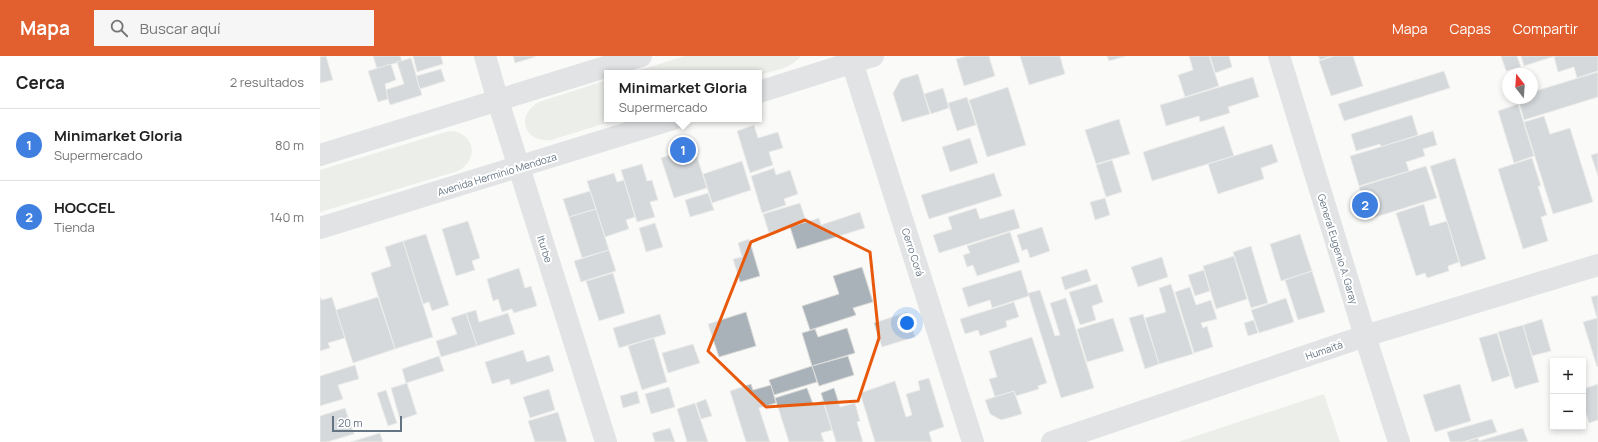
<!DOCTYPE html>
<html lang="es">
<meta charset="utf-8">
<style>
body{margin:0;font-family:Manrope,sans-serif;background:#f6f6f6;color:#222}
.controls{position:absolute;right:12px;bottom:12px;display:grid;overflow:hidden;border-radius:0px;box-shadow:0 2px 6px #0003}
.controls button{width:36px;height:36px;display:grid;place-items:center;padding:0;border:0;border-bottom:1px solid #e0e0e0;background:#fff;color:#222;font:20px sans-serif}
.compass{position:absolute;left:1182px;top:12px;width:36px;height:36px;border-radius:50%;background:#fff;box-shadow:0 2px 6px #0003;rotate:343deg}
.scale{position:absolute;left:12px;bottom:10px;width:70px;box-sizing:border-box;padding-left:4px;border:2px solid #657483;border-top:0;font-size:11px;line-height:14px;white-space:nowrap;color:#657483;-webkit-text-stroke:3px #fff;paint-order:stroke}
.you{position:absolute;left:587px;top:267px;width:14px;height:14px;margin:-10px;border:3px solid #fff;border-radius:50%;background:#1a73e8;box-shadow:0 0 0 6px #1a73e833}
.badge{display:grid;place-items:center;width:26px;height:26px;border-radius:50%;background:#e26030;color:#fff;font-size:13px;font-weight:700}
.pin{position:absolute;translate:-50% -50%;border:2px solid #fff;box-shadow:0 1px 4px #0006}
.popup{position:absolute;left:284px;top:14px;width:158px;height:52px;box-sizing:border-box;display:grid;place-content:center;border-radius:0px;background:#fff;filter:drop-shadow(0 1px 3px #0005);font-size:13px;white-space:nowrap;color:#767676}
.popup b{font-size:15px;color:#222}
.popup::after{content:'';position:absolute;left:50%;top:100%;margin-left:-8px;border:8px solid transparent;border-top-color:#fff}
.list{margin:0;padding:0;list-style:none}
h2{display:flex;justify-content:space-between;align-items:center;height:52px;margin:0;padding:0 16px;font-size:17px}
h2 small{font-size:13px;font-weight:400;color:#767676}
.list li{display:grid;grid-template-columns:26px 1fr auto;gap:12px;align-items:center;box-sizing:border-box;height:72px;padding:0 16px;border-top:1px solid #e0e0e0}
.list b{display:block;font-size:15px;white-space:nowrap}
.list p{margin:0;font-size:13px;white-space:nowrap;color:#767676}
.list em{font-size:13px;font-style:normal;color:#767676}
.icon{flex:none;width:22px;height:22px;fill:none;stroke:currentColor;stroke-width:2;stroke-linecap:round;stroke-linejoin:round}
.map{position:relative;flex:none;width:1278px;height:386px;overflow:hidden}
header{display:flex;align-items:center;gap:24px;box-sizing:border-box;height:56px;padding:0 20px;background:#e26030;color:#fff}
header strong{font-size:19px}
nav{display:flex;gap:22px;margin-inline-start:auto;font-size:14px}
.search{width:280px;height:36px;background:#f6f6f6;display:flex;align-items:center;gap:10px;box-sizing:border-box;padding:0 14px;border-radius:0px;color:#767676;font-size:15px}
main{display:flex}
aside{flex:1;background:#fff}
.map>svg:first-child{display:block}
</style>
<header>
<strong>Mapa</strong>
<div class="search"><svg class="icon" aria-label="search" viewBox="0 0 24 24"><circle cx="10" cy="10" r="6"/><path d="M15 15l6 6"/></svg>Buscar aquí</div>
<nav><a>Mapa</a><a>Capas</a><a>Compartir</a></nav>
</header>
<main>
<aside>
<h2>Cerca<small>2 resultados</small></h2>
<ul class="list">
<li><span class="badge" style="background:#3f7fe0">1</span><div><b>Minimarket Gloria</b><p>Supermercado</p></div><em>80 m</em></li>
<li><span class="badge" style="background:#3f7fe0">2</span><div><b>HOCCEL</b><p>Tienda</p></div><em>140 m</em></li>
</ul>
</aside>
<div class="map">
<svg width="1278" height="386" viewBox="0 0 1278 386">
<rect width="100%" height="100%" fill="#fafaf8"/>
<!-- green -->
<g fill="#dadfd7">
<path d="M365 0H481C472 12 453 15 439 19V17H311Z"/>
<path d="M287 24V63H299L231 84C204 87 195 59 219 46Z"/>
<path d="M134 75C156 81 158 104 138 115L0 156V114L126 76Z"/>
<path d="M1004 338 1020 386H858Z"/>
</g>
<!-- building -->
<g fill="#aab2b9" stroke="#dcdcda">
<path d="M6 0 13 24 0 27V1Z"/>
<path d="M53 0H80L82 5 57 13Z"/>
<path d="M93 0H121L123 8 97 16Z"/>
<path d="M193 0H215V1L195 7Z"/>
<path d="M647 0H669L675 20 644 30 636 3Z"/>
<path d="M700 0H740L745 18 709 29Z"/>
<path d="M787 0H806L789 5Z"/>
<path d="M869 0H889L899 30 865 41 858 19 873 14Z"/>
<path d="M890 0H909L912 11 895 17Z"/>
<path d="M998 0H1011L1000 4Z"/>
<path d="M1014 0H1033L1043 30 1011 40 999 5Z"/>
<path d="M1181 0H1197L1201 11 1186 15Z"/>
<path d="M1201 0H1235L1204 10Z"/>
<path d="M1236 0H1278V15L1257 22 1254 11 1238 16 1234 1Z"/>
<path d="M91 2 102 39 70 49 65 34 84 28 77 6Z"/>
<path d="M71 8 76 24 65 28 68 43 58 46 48 15Z"/>
<path d="M121 13 125 25 100 33 96 20Z"/>
<path d="M1124 15 1130 32 1024 65 1018 48Z"/>
<path d="M1278 16V41L1204 64 1198 42H1212V36Z"/>
<path d="M598 18 610 58 582 66 573 37 581 23Z"/>
<path d="M933 21 939 41 908 51 910 57 880 66 879 60 846 70 840 49Z"/>
<path d="M688 31 706 89 667 101 649 44Z"/>
<path d="M623 32 629 52 611 58 604 38Z"/>
<path d="M647 41 656 69 637 75 628 47Z"/>
<path d="M1198 48 1214 100 1194 107 1178 55Z"/>
<path d="M1092 59 1098 79 1061 91 1060 88 1036 95 1031 78Z"/>
<path d="M1224 60 1230 78 1250 72 1273 146 1233 158 1204 66Z"/>
<path d="M799 63 810 98 776 108 765 74Z"/>
<path d="M434 69 438 82 458 76 463 92 449 96 453 109 430 117 417 75Z"/>
<path d="M904 70 914 100 832 125 823 96Z"/>
<path d="M1113 75 1117 89 1103 93 1105 100 1086 106 1089 115 1039 130 1030 100Z"/>
<path d="M650 82 658 107 630 116 622 91Z"/>
<path d="M952 88 958 106 941 112 944 123 898 138 888 108Z"/>
<path d="M374 91 387 132 354 142 341 102Z"/>
<path d="M1278 97V120L1271 99Z"/>
<path d="M1135 102 1166 203 1141 211 1110 110Z"/>
<path d="M1212 102 1221 130H1218L1227 159 1221 161 1228 185 1203 193 1178 113Z"/>
<path d="M792 104 802 136 786 141 776 109Z"/>
<path d="M422 105 431 134 392 147 383 118Z"/>
<path d="M322 108 327 125 332 124 338 144 330 146 335 161 317 166 301 114Z"/>
<path d="M1106 110 1117 142 1049 163 1039 131Z"/>
<path d="M454 112 456 119 470 114 478 138 464 143 466 149 442 157 431 120Z"/>
<path d="M294 117 297 126 304 124 315 161 306 164 309 173 285 181 267 125Z"/>
<path d="M674 117 682 140 609 163 601 139Z"/>
<path d="M270 135 276 153 249 161 243 143Z"/>
<path d="M388 137 394 154 370 161 365 144Z"/>
<path d="M785 142 790 159 775 164 770 146Z"/>
<path d="M480 147 486 165 449 177 443 158Z"/>
<path d="M1104 148 1110 170 1127 165 1139 206 1128 210 1129 215 1107 222 1105 217 1096 220 1076 157Z"/>
<path d="M656 152 660 163 694 153 700 172 619 197 613 179 632 173 628 161Z"/>
<path d="M276 153 289 194 262 202 249 161Z"/>
<path d="M540 156 545 172 477 193 470 171 499 162 501 169Z"/>
<path d="M148 165 160 202 152 205 155 214 136 220 122 173Z"/>
<path d="M335 167 343 191 326 196 319 172Z"/>
<path d="M722 171 730 195 710 202 707 193 702 195 697 179Z"/>
<path d="M690 176 700 206 657 220 653 209 647 211 643 199 650 197 647 190Z"/>
<path d="M106 178 129 249 112 255 109 246 103 248 83 185Z"/>
<path d="M980 178 992 215 961 225 950 188Z"/>
<path d="M429 183 440 220 420 226 413 203 422 201 418 187Z"/>
<path d="M83 185 113 281 75 293 51 217 71 210 65 191Z"/>
<path d="M931 190 948 247 931 252 913 196Z"/>
<path d="M289 194 296 215 261 226 254 205Z"/>
<path d="M914 200 927 243 896 253 883 210Z"/>
<path d="M842 201 848 221 818 231 811 211Z"/>
<path d="M542 211 553 246 533 252 536 259 490 274 482 250 519 238 513 220Z"/>
<path d="M199 212 205 232 211 230 217 250 194 257 192 253 182 256 178 243 173 245 167 223Z"/>
<path d="M767 213 771 225 745 234 741 221Z"/>
<path d="M701 214 709 240 672 252 670 244 648 251 642 232Z"/>
<path d="M884 214 890 235 875 240 868 219Z"/>
<path d="M992 215 1005 256 978 264 965 224Z"/>
<path d="M293 217 305 257 279 265 266 225Z"/>
<path d="M777 228 783 246 772 250 776 264 760 269 749 236Z"/>
<path d="M851 228 873 298 839 308 825 262 846 256 839 232Z"/>
<path d="M870 231 876 249 891 244 897 263 881 267 883 272 887 270 893 291 874 297 855 236Z"/>
<path d="M720 234 735 280 740 279 730 247 746 242 774 332 741 342 708 237Z"/>
<path d="M1278 239V310L1277 311 1263 266 1277 262 1271 241Z"/>
<path d="M0 241 2 244 12 241 25 282 8 287 10 292 0 295Z"/>
<path d="M58 241 75 293 33 307 16 254Z"/>
<path d="M966 242 974 266 939 277 931 254Z"/>
<path d="M694 246 699 261 686 265 687 271 660 280 658 274 645 278 640 263Z"/>
<path d="M156 254 159 266 188 257 195 278 157 290 146 257Z"/>
<path d="M426 256 436 290 399 301 388 268Z"/>
<path d="M587 256 595 281 562 291 554 267Z"/>
<path d="M146 257 157 290 121 301 116 285 137 278 131 262Z"/>
<path d="M340 258 346 278 299 292 293 272Z"/>
<path d="M823 258 839 308 825 313 809 262Z"/>
<path d="M793 262 804 295 767 306 757 273Z"/>
<path d="M1222 263 1231 295 1212 300 1203 269Z"/>
<path d="M934 264 938 277 928 280 924 267Z"/>
<path d="M1203 269 1219 326 1195 333 1178 276Z"/>
<path d="M527 272 535 297 492 310 482 277 495 273 498 281Z"/>
<path d="M1177 277 1190 320 1172 326 1159 282Z"/>
<path d="M712 281 727 327 718 330 719 333 696 340 694 335 675 341 669 323 677 321 669 295Z"/>
<path d="M334 282 347 326 322 334 308 290Z"/>
<path d="M373 288 380 307 348 317 342 297Z"/>
<path d="M203 294 207 306 229 299 234 315 191 329 189 323 172 328 165 306Z"/>
<path d="M119 300 124 315 86 327 82 313Z"/>
<path d="M528 300 534 319 499 330 492 310Z"/>
<path d="M35 309 39 323 18 329 23 343 0 350V320Z"/>
<path d="M492 310 497 326 454 339 449 324Z"/>
<path d="M609 322 624 371 609 376 612 386H555L540 337 575 325 586 361 592 359 586 338 600 334 598 325Z"/>
<path d="M87 327 97 358 80 364 71 332Z"/>
<path d="M431 328 433 334 451 329 456 347 439 352 450 386H426L410 335Z"/>
<path d="M1140 328 1151 365 1115 376 1103 339Z"/>
<path d="M1278 328V364L1269 367 1263 347V333Z"/>
<path d="M349 331 355 351 331 358 325 338Z"/>
<path d="M487 332 493 348 503 345 512 374 501 377 504 386H469L455 342Z"/>
<path d="M514 332 520 351 535 347 540 365 537 366 543 386H516L501 337Z"/>
<path d="M229 333 235 354 210 362 203 341Z"/>
<path d="M66 334 77 367 68 370 57 337Z"/>
<path d="M317 335 320 347 303 352 300 340Z"/>
<path d="M694 335 702 358 681 364 670 358 665 344Z"/>
<path d="M386 343 392 360 381 363 376 347Z"/>
<path d="M375 347 388 386H367L357 353Z"/>
<path d="M25 352 34 378 7 386H0V360Z"/>
<path d="M238 356 247 386H215L208 365Z"/>
<path d="M1172 363 1177 376 1143 386H1130L1127 376Z"/>
<path d="M350 372 355 386H335L332 377Z"/>
<path d="M1203 372 1208 386H1145L1158 382 1159 385Z"/>
<path d="M60 377 63 386H30L37 384Z"/>
</g>
<g fill="none" stroke-linecap="round" stroke-linejoin="round">
<!-- minor -->
<g stroke="#c3c7cc" stroke-width="22">
<path d="M165 0 178 45 286 386"/>
<path d="M959 0 1045 280 1079 386"/>
<path d="M732 386 1045 280 1278 209"/>
</g>
<!-- tertiary -->
<g stroke="#c3c7cc" stroke-width="22">
<path d="M532 6 653 386"/>
<path d="M439 36 553 0"/>
<path d="M0 99 321 0"/>
<path d="M0 172 353 63"/>
</g>
</g>
<!-- marked area -->
<path d="M0 0H1278V386H0ZM485 164 550 196 559 282 538 345 446 351 388 295 431 186Z" fill="#fafaf8" fill-opacity=".55" fill-rule="evenodd"/>
<path fill="none" stroke="#e8590c" stroke-width="3" stroke-linejoin="round" d="M485 164 550 196 559 282 538 345 446 351 388 295 431 186Z"/>
<g text-anchor="middle" dominant-baseline="central" stroke-width="4" stroke-linejoin="round" paint-order="stroke">
<!-- street labels -->
<g font-size="10" fill="#657483" stroke="#fff">
<text transform="translate(177 118) rotate(-17)">Avenida Herminio Mendoza</text>
<text transform="translate(225 193) rotate(72)">Iturbe</text>
<text transform="translate(1018 193) rotate(73)">General Eugenio A. Garay</text>
<text transform="translate(593 196) rotate(72)">Cerro Corá</text>
<text transform="translate(1004 294) rotate(-19)">Humaitá</text>
</g>
</g>
</svg>
<div class="controls">
<button>+</button>
<button>−</button>
</div>
<svg class="compass" viewBox="-18 -18 36 36"><path d="M0-13l5 13h-10z" fill="#e53935"/><path d="M0 13l5-13h-10z" fill="#767676"/></svg>
<div class="scale">20 m</div>
<div class="you"></div>
<div class="pin badge" style="left:363px;top:94px;background:#3f7fe0">1</div>
<div class="popup"><b>Minimarket Gloria</b>Supermercado</div>
<div class="pin badge" style="left:1045px;top:149px;background:#3f7fe0">2</div>
</div>
</main>
